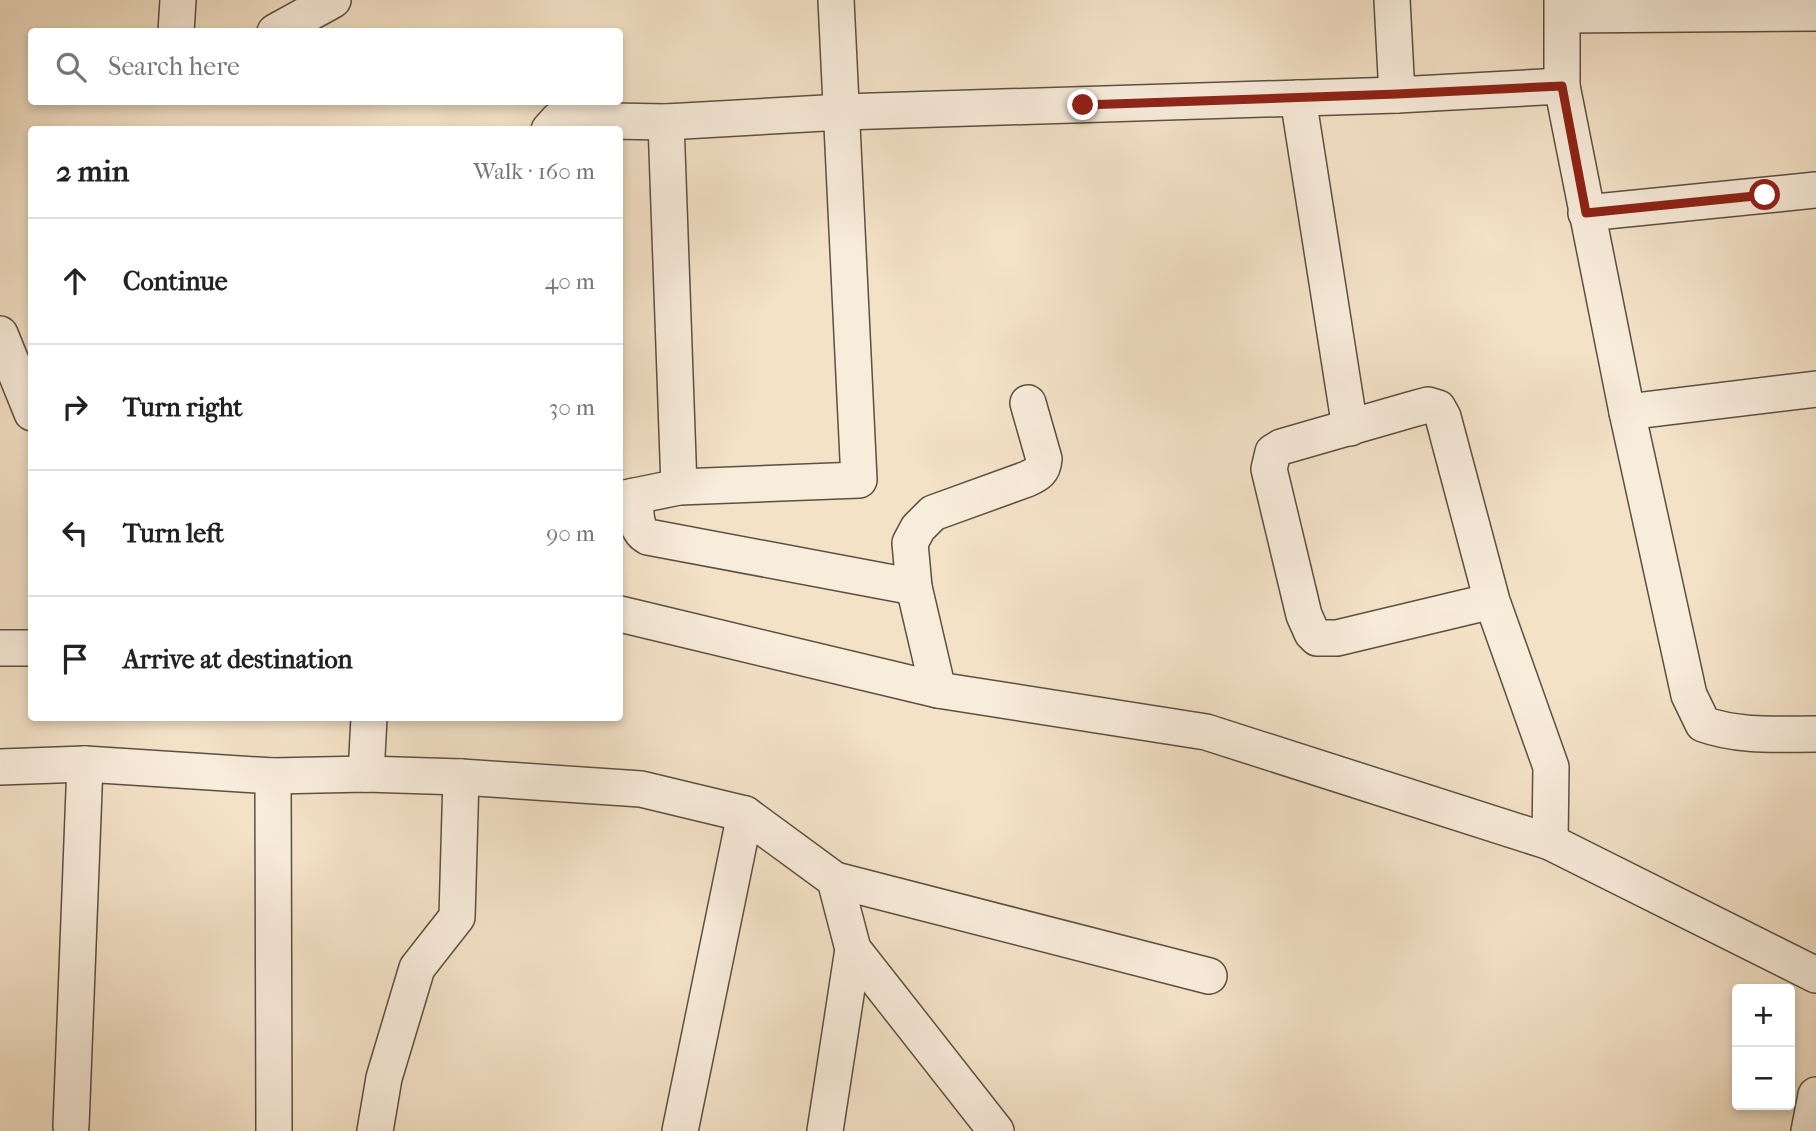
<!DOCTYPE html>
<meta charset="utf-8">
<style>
body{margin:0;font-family:"IM FELL French Canon",serif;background:#f2f2f2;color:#222}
.controls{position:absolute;right:21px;bottom:21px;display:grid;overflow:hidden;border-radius:7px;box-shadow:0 4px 10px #0003}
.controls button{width:63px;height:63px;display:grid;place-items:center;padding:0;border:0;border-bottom:2px solid #e0e0e0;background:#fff;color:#222;font:35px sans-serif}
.stop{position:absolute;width:21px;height:21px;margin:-16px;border:5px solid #8f2418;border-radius:50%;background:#fff}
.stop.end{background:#8f2418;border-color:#fff;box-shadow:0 2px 7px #0008}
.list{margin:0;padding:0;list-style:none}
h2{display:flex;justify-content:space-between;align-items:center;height:91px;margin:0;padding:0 28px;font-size:30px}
h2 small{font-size:23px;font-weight:400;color:#767676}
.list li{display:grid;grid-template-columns:46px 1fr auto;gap:21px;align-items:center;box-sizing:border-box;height:126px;padding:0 28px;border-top:2px solid #e0e0e0}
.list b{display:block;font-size:26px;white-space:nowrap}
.list em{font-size:23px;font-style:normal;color:#767676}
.icon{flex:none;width:38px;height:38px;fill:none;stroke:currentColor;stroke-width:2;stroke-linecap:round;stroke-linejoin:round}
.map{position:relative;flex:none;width:1816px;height:1131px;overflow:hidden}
.search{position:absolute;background:#fff;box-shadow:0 4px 10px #0003;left:28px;top:28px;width:595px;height:77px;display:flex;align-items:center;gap:18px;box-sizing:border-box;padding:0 24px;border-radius:7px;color:#767676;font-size:26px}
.panel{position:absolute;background:#fff;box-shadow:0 4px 10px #0003;left:28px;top:126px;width:595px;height:595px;border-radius:7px}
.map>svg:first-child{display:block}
</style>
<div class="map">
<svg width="1816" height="1131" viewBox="0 0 1816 1131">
<rect width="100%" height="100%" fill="#f4e2c7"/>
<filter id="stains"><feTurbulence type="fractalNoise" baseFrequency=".00286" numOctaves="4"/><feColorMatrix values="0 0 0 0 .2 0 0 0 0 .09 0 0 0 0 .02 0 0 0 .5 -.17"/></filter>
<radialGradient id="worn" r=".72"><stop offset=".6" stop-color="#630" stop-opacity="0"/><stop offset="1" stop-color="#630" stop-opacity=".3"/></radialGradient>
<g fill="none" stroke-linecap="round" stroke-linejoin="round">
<defs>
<g id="minor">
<path d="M1392 0 1397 95"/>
<path d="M1562 0V86L1627 412 1689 695 1703 724C1739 737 1778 734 1816 734"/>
<path d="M1563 15 1816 13"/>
<path d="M176 32 178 0"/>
<path d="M275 32 333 0"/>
<path d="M1298 98 1350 428"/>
<path d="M666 122 679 487"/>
<path d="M549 130 558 120 666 122 842 112 1397 95 1562 86"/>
<path d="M1586 213 1816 190"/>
<path d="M0 334 32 413"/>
<path d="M1028 403 1044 459C1043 471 1038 474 1027 479L933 513 918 528 910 543 914 587 938 690 1206 732 1550 842 1816 975"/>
<path d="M1627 412 1816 389"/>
<path d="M635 496C636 510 634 530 648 537L914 587"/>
<path d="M620 499 679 487 859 480 836 0"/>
<path d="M1492 601 1337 638H1317L1312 633 1304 615 1269 469 1273 452 1281 447 1413 409 1428 405 1438 408 1443 417 1492 601 1551 767 1550 842"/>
<path d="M620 614 938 690"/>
<path d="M0 648H32"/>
<path d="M0 767 85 764 273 776 366 774 461 777 641 789 745 814 835 880 853 949 996 1131"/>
<path d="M366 774 369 718"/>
<path d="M273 776 274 1131"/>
<path d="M835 880 1209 976"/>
<path d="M71 1126 85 764"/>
<path d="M375 1131 384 1078 417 968 457 917 461 777"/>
<path d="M680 1131 745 814"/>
<path d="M825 1131 853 949"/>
<path d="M1809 1131 1816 1095"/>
</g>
</defs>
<!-- minor casing -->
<use href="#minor" stroke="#5c5042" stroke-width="38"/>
<!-- minor -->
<use href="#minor" stroke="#f8ecdb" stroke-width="35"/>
</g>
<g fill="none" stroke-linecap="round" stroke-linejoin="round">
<!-- route -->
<path stroke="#8f2418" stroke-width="9" d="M1083 105 1397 94 1562 86 1586 213 1765 195"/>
</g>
<rect width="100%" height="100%" filter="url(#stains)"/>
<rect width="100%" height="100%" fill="url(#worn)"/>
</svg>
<div class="controls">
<button>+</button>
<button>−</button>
</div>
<div class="stop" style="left:1765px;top:195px"></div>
<div class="stop end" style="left:1083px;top:105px"></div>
<div class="search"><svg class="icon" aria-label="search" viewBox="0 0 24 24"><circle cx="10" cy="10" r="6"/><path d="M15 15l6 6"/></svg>Search here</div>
<section class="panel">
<h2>2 min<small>Walk · 160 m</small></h2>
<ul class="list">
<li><svg class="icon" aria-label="ahead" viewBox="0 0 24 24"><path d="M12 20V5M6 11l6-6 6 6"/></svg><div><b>Continue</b></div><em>40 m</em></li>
<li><svg class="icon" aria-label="right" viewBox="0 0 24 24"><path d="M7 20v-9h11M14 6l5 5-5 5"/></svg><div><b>Turn right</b></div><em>30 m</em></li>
<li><svg class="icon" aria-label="left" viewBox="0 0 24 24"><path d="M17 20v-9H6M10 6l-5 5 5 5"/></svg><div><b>Turn left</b></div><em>90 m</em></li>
<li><svg class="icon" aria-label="arrive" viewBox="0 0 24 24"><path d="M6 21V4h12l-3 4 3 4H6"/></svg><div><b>Arrive at destination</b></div></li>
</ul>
</section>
</div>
